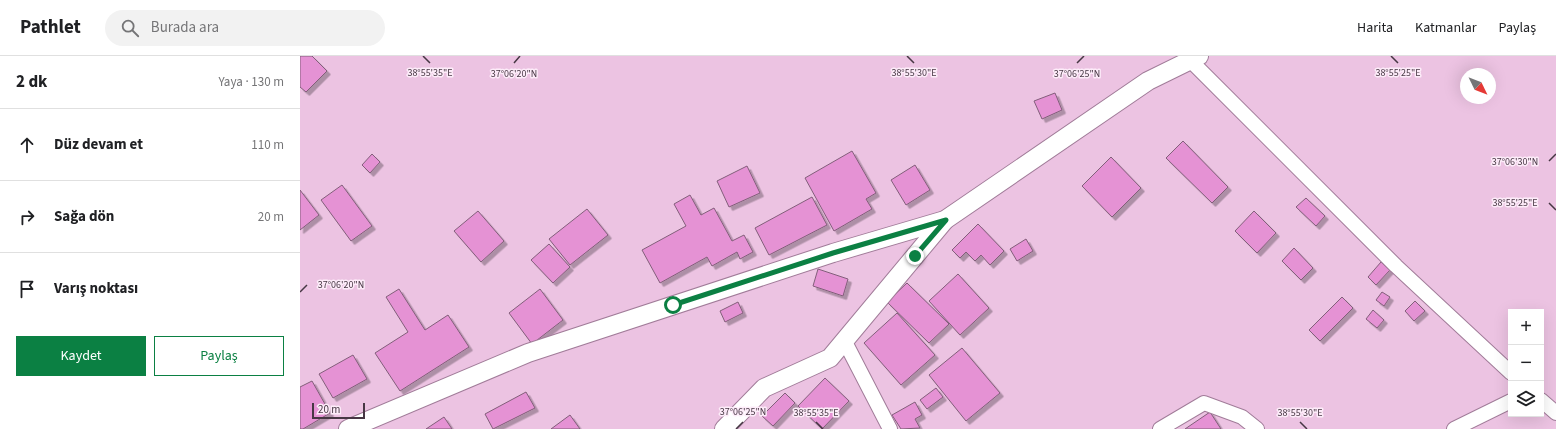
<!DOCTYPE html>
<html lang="tr">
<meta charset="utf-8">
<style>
body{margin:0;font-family:"Source Sans 3",sans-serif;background:#f2f2f2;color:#202124}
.controls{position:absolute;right:12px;bottom:12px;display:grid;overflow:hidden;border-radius:0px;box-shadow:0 4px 16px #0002}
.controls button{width:36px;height:36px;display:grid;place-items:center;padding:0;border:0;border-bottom:1px solid #e0e0e0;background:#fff;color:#202124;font:20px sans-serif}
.compass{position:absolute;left:1160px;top:12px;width:36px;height:36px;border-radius:50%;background:#fff;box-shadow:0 4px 16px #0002;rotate:133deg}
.scale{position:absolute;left:12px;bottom:10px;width:53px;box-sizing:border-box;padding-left:4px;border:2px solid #473744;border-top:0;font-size:11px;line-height:14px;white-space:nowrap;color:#473744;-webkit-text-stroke:3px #fdecf9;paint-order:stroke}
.stop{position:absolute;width:12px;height:12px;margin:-9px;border:3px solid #0b8043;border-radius:50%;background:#fff}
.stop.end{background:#0b8043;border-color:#fff;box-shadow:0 1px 4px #0008}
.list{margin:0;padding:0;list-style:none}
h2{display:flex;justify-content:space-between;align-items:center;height:52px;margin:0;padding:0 16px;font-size:17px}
h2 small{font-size:13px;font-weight:400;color:#757577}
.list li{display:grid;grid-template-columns:26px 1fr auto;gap:12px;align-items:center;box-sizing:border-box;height:72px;padding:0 16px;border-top:1px solid #e0e0e0}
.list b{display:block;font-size:15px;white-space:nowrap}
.list em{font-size:13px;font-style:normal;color:#757577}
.actions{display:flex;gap:8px;padding:12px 16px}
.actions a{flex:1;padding:9px 0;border:1px solid #0b8043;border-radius:0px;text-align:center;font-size:14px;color:#0b8043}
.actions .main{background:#0b8043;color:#fff}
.icon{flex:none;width:22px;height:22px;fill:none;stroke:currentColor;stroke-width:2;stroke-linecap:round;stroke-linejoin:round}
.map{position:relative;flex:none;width:1256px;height:373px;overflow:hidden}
header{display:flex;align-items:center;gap:24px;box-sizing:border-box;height:56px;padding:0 20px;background:#fff;border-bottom:1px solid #e0e0e0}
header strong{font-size:19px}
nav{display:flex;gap:22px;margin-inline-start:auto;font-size:14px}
.search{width:280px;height:36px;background:#f2f2f2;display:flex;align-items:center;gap:10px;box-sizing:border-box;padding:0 14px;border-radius:22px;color:#757577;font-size:15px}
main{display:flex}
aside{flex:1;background:#fff}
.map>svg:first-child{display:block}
</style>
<header>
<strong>Pathlet</strong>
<div class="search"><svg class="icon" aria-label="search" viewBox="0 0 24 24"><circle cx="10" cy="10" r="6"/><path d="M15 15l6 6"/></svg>Burada ara</div>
<nav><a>Harita</a><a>Katmanlar</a><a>Paylaş</a></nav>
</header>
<main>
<aside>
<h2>2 dk<small>Yaya · 130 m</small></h2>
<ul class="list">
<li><svg class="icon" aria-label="ahead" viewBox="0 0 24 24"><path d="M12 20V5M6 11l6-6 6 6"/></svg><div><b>Düz devam et</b></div><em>110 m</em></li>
<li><svg class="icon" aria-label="right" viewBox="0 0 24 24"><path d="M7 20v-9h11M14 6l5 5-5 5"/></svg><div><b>Sağa dön</b></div><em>20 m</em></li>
<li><svg class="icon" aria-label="arrive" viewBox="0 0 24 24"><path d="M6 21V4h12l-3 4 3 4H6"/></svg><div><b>Varış noktası</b></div></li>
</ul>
<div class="actions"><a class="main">Kaydet</a><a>Paylaş</a></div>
</aside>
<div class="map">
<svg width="1256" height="373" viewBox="0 0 1256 373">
<defs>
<filter id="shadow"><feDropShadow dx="3.5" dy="3.5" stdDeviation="0" flood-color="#0004"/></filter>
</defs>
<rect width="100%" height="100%" fill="#ecc3e2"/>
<!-- building -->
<g fill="#e592d4" stroke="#825e7a" filter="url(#shadow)">
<path d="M0 0H12L27 15 6 36 0 31Z"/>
<path d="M755 37 762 54 742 63 734 45Z"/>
<path d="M883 85 928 131 912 147 866 102Z"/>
<path d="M552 95 576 137 566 143 572 153 534 175 505 122Z"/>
<path d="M72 98 80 106 70 117 62 109Z"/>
<path d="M811 101 841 132 812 161 782 130Z"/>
<path d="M615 109 630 134 606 149 591 124Z"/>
<path d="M447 110 460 137 429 151 417 125Z"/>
<path d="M42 129 72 170 51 185 21 144Z"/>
<path d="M0 134 19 159 0 174Z"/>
<path d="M390 139 401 159 414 152 432 185 444 179 453 196 440 203 437 196 412 210 407 201 360 227 342 194 386 170 374 148Z"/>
<path d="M512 141 527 169 469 199 455 172Z"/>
<path d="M1006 142 1025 160 1016 170 996 151Z"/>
<path d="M287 153 308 179 270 209 249 183Z"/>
<path d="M178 155 204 185 181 206 154 175Z"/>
<path d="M954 155 976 177 957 197 935 175Z"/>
<path d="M678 168 704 195 690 209 681 199 675 205 666 196 660 202 652 194Z"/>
<path d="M726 183 733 195 717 205 710 193Z"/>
<path d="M249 188 270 211 253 227 231 204Z"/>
<path d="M994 192 1013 212 1001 224 982 205Z"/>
<path d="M1081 206 1090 214 1076 229 1068 221Z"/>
<path d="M518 213 548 223 543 240 513 230Z"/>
<path d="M658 218 689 252 660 279 629 245Z"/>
<path d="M607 227 649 268 629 287 587 246Z"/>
<path d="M99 233 125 274 148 259 169 291 100 335 75 297 108 276 86 241Z"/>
<path d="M240 233 263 264 232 288 209 257Z"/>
<path d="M1082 236 1090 241 1084 250 1076 244Z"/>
<path d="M1042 241 1053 252 1020 285 1009 274Z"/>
<path d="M1115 245 1125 255 1114 265 1105 255Z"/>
<path d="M438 246 443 257 425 266 420 255Z"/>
<path d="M1073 254 1084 264 1077 272 1066 263Z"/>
<path d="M597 257 635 299 601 329 564 287Z"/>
<path d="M662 292 700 337 666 365 629 319Z"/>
<path d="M53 299 67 323 33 342 19 318Z"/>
<path d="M525 322 549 345 522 373 498 350Z"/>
<path d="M12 325 30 357 3 373H0V331Z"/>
<path d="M636 332 643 341 627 353 620 344Z"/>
<path d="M226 336 235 352 193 373 185 358Z"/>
<path d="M485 337 495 347 473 370 462 360Z"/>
<path d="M615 346 622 359 615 363 620 372 601 373 592 359Z"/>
<path d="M910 356 921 373H885Z"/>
<path d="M270 359 280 373H251Z"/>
<path d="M144 361 152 373H126Z"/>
</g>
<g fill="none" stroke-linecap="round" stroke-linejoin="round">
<defs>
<g id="minor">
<path d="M886 0 1096 210 1211 317"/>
<path d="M544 284 590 373"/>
<path d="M1241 344 1256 357"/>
<path d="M860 373 904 347 942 361 957 373"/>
<path d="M1154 373 1211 345"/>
</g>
<g id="tertiary">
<path d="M48 373 228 297 533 197 645 164 848 25 899 0"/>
<path d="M424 373 464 332 530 302 645 164"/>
</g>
</defs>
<!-- minor casing -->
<use href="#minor" stroke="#a17c99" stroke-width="16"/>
<!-- tertiary casing -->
<use href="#tertiary" stroke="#a17c99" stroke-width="20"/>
<!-- minor -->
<use href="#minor" stroke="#fff" stroke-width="14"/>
<!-- tertiary -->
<use href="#tertiary" stroke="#fff" stroke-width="18"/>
</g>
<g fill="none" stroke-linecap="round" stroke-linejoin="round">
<!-- route -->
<path stroke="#0b8043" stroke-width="5" d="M373 249 533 197 646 164 615 200"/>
</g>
<!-- ticks -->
<path fill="none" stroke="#473744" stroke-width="1.5" d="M123 0 130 7M607 0 614 7M1091 0 1098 7M214 7 220 0M777 7 784 0M1249 105 1256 98M1249 147 1256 154M0 236 7 229M516 366 523 373M1000 366 1007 373M436 373 443 366"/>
<g font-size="10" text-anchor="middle" fill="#473744" stroke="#fdecf9" stroke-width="3" stroke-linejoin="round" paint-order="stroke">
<text x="1098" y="20">38°55'25"E</text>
<text x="614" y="20">38°55'30"E</text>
<text x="130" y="20">38°55'35"E</text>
<text x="214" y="21">37°06'20"N</text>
<text x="777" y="21">37°06'25"N</text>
<text x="1215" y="109">37°06'30"N</text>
<text x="1215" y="150">38°55'25"E</text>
<text x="41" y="232">37°06'20"N</text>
<text x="443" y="359">37°06'25"N</text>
<text x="516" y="360">38°55'35"E</text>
<text x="1000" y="360">38°55'30"E</text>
</g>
</svg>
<div class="controls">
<button>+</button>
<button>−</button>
<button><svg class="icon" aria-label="layers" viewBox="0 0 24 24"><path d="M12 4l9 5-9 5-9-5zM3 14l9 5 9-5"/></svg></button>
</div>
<svg class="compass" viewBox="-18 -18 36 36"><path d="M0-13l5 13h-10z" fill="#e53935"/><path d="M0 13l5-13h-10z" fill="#757577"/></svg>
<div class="scale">20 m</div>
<div class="stop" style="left:373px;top:249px"></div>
<div class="stop end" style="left:615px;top:200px"></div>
</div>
</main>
